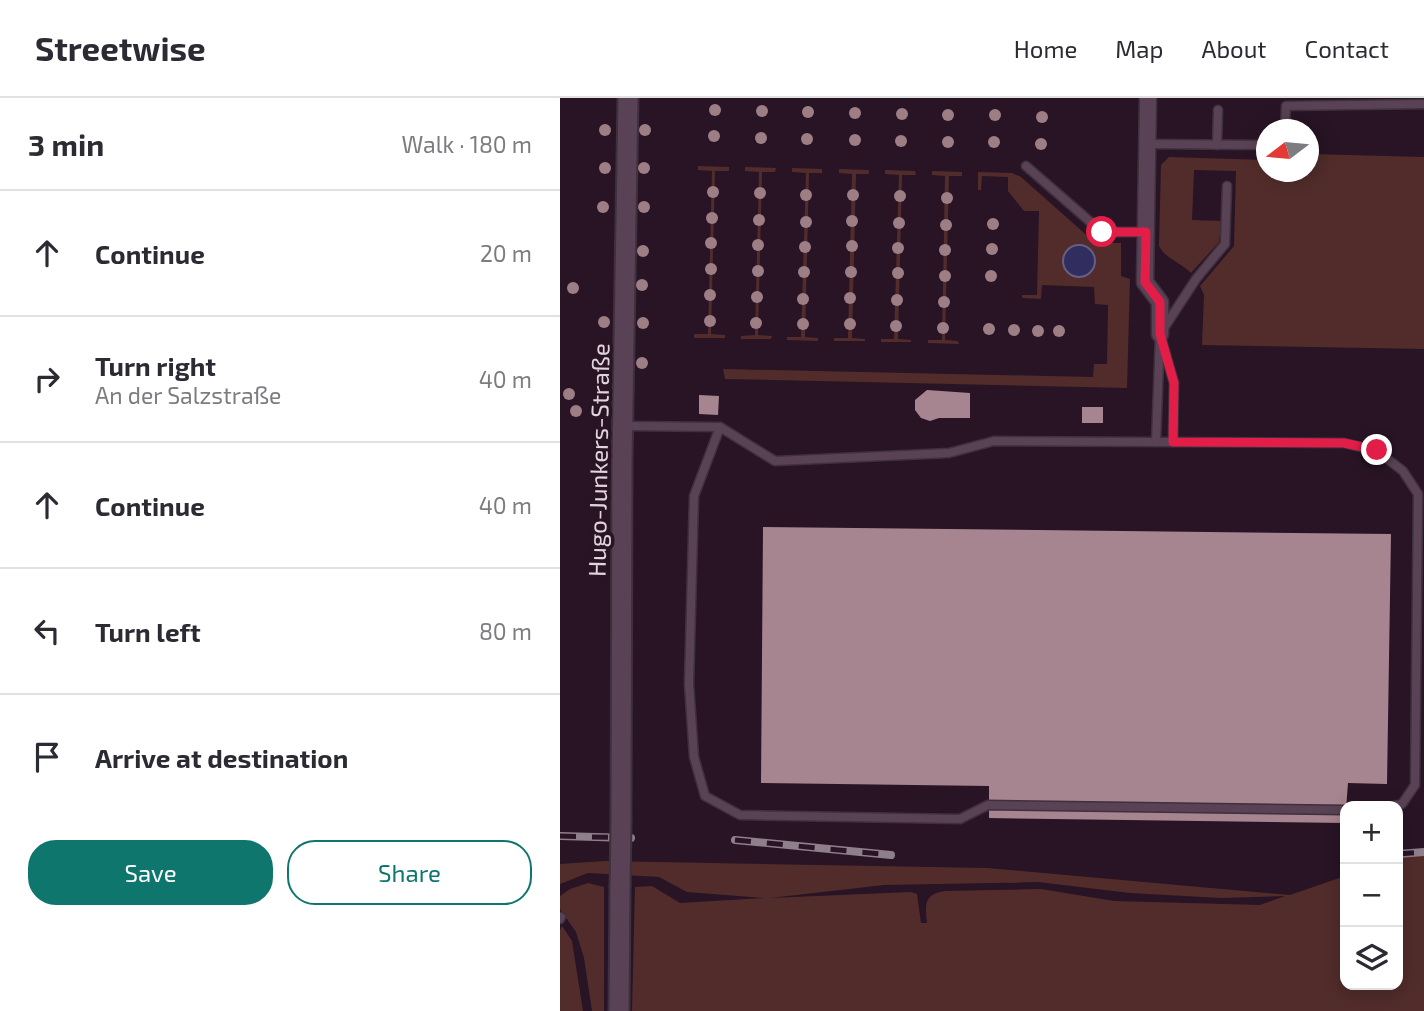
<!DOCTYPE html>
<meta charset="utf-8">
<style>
body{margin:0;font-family:"Exo 2",sans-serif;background:#f7f7f7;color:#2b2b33}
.controls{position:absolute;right:21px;bottom:21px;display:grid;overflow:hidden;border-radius:14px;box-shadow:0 4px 18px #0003}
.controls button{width:63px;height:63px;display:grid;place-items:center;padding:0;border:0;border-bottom:2px solid #e1e1e2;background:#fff;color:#2b2b33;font:35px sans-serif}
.compass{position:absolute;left:696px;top:21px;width:63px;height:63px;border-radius:50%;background:#fff;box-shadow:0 4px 18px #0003;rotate:254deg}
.stop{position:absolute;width:21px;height:21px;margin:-16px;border:5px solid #e11d48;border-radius:50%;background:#fff}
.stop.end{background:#e11d48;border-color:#fff;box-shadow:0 2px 7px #0008}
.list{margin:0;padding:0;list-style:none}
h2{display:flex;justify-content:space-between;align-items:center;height:91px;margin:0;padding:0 28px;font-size:30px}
h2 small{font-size:23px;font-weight:400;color:#7c7c81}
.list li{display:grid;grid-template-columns:46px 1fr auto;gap:21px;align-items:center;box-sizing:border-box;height:126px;padding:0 28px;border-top:2px solid #e1e1e2}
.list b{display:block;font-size:26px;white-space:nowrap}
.list p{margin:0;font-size:23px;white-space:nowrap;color:#7c7c81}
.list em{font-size:23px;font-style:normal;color:#7c7c81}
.actions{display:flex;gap:14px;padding:21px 28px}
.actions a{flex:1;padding:16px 0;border:2px solid #0f766e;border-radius:28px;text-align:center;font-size:24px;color:#0f766e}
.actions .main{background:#0f766e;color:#fff}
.icon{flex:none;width:38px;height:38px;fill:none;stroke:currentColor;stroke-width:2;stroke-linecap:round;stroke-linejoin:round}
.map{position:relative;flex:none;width:864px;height:913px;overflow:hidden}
header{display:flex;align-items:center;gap:42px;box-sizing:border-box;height:98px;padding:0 35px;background:#fff;border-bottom:2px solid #e1e1e2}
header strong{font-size:33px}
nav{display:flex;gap:38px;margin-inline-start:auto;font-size:24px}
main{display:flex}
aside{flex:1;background:#fff}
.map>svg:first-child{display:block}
</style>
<header>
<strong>Streetwise</strong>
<nav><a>Home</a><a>Map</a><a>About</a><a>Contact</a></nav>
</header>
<main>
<aside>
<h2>3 min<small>Walk · 180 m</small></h2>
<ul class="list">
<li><svg class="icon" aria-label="ahead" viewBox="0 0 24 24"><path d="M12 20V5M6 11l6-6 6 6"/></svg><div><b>Continue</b></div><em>20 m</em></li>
<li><svg class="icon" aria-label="right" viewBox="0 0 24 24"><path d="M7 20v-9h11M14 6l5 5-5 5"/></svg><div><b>Turn right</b><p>An der Salzstraße</p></div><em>40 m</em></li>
<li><svg class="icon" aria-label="ahead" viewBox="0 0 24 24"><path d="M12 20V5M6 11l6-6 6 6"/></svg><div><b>Continue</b></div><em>40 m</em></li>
<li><svg class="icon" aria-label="left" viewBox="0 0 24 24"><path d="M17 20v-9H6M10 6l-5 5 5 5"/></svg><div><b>Turn left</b></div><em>80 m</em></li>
<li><svg class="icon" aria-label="arrive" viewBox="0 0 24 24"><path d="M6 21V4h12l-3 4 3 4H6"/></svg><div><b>Arrive at destination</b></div></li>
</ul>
<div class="actions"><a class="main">Save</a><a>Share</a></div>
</aside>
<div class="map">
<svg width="864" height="913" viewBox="0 0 864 913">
<rect width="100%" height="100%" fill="#281425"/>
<!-- green -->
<g fill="#512c2b" fill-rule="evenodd">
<path d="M751 56 864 59V251L642 247 644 197 640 188 674 148 676 73 634 72 632 122 662 123 659 144 631 175C621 165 605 160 599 148L601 67 609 59 706 62V74H748L749 57Z"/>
<path d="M138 68 169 69V73H155L151 236 165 237V240H134V236H148L152 73 138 72Z"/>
<path d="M185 69 216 70 215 74H202L198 237 212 238 211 241H181V238L195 237 199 74 185 73Z"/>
<path d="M232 70 262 71V75H249L245 239 258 240V243L227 242V239H241L246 75 232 74Z"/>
<path d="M279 71 309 72V76H296L292 240 305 241V243H274V240H288L292 76 279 75Z"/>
<path d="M325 72 355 73 356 77H342L338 241 351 242V244H321V241H334L339 77 325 76Z"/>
<path d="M372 73 402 74V78H389L385 242 398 243 399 246 368 245V242H382L385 78 372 77Z"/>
<path d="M418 74 452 75 461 79 532 142 539 145H561V178L570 181 567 290 165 281 163 271 533 279 534 266H547L548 207 535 206 534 189 482 187 481 201 462 200V197H477L479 113H464L448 93V79L422 78 421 92H418Z"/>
<path d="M864 752V913H72L75 789 92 788 120 805 204 800 127 794 99 779 28 775 0 786V766L45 763 427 770 730 797 785 778V887H838V761ZM478 784 570 795 661 800 725 798 700 807 554 803 481 791 385 793C364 796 365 807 367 825H361L357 796 351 794 210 800 324 787Z"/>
<path d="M28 785 44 789V913H32L24 860 16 834 0 811V798L10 791Z"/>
<path d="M2 828 12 843 23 913H0V832Z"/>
</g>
<!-- water -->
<circle fill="#312d5f" stroke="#665f85" stroke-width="2" cx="519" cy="163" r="16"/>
<!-- building -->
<g fill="#a78590">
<path d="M367 292 410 295V320H379L370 323 361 320 355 312V302Z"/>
<path d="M139 297 159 298 158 317 139 316Z"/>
<rect x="522" y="309" width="21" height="16"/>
<path d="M203 429 831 436 827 686 788 685 785 725 429 720V688L201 685Z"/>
</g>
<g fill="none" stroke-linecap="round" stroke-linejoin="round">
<defs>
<g id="service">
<path d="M725 32 726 8 864 6"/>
<path d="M587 46 706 47"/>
<path d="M657 47 658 12"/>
<path d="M466 68 542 134H586"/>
<path d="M602 243 614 285 613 344"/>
<path d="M64 328 160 329 215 363 389 355 434 343 784 345 817 353 843 373 858 396 855 687 842 706 833 708"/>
<path d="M160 329 134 398 129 586 134 659 145 698 180 717 400 721 428 707 785 712"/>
<path d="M596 344 600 236 636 181 665 146 667 88"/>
<path d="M0 821 1 819"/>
</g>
<path id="minor" d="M588 0 585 184 600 204V236"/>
<g id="tertiary">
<path d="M61 724 62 364 68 0"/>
<path d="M59 913 60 790"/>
</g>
</defs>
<!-- service casing -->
<use href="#service" stroke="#3e303c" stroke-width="11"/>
<!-- minor casing -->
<use href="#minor" stroke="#3e303c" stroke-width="19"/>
<!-- tertiary casing -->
<use href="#tertiary" stroke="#3e303c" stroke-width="23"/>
<!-- service -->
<use href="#service" stroke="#594255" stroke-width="8"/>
<!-- minor -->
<use href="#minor" stroke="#594255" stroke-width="16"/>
<!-- tertiary -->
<use href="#tertiary" stroke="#594255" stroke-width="19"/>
<defs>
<g id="rail">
<path d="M0 738 71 740"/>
<path d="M175 742 331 757"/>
<path d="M838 756 864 754"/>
</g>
</defs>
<!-- rail casing -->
<use href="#rail" stroke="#8f7e8c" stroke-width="8"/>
<!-- rail -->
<use href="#rail" stroke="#281425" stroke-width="5" stroke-dasharray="16" stroke-linecap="butt"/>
<defs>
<path id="tertiary-bridge" d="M60 790 61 724"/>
</defs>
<!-- tertiary-bridge casing -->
<use href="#tertiary-bridge" stroke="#3e303c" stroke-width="23" stroke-linecap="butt"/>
<!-- tertiary-bridge -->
<use href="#tertiary-bridge" stroke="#594255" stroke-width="19"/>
</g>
<!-- trees -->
<g fill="#9e7e85">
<circle cx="155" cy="12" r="6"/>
<circle cx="202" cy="13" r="6"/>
<circle cx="248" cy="14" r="6"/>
<circle cx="295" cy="15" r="6"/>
<circle cx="342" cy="16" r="6"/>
<circle cx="388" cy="17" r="6"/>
<circle cx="435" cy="17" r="6"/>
<circle cx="482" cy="19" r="6"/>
<circle cx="45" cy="32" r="6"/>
<circle cx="85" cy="32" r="6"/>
<circle cx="154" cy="38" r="6"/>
<circle cx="201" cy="40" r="6"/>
<circle cx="247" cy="41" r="6"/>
<circle cx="295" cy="42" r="6"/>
<circle cx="341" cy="43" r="6"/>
<circle cx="388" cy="44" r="6"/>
<circle cx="434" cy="44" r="6"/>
<circle cx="481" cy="46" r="6"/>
<circle cx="45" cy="70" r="6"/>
<circle cx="84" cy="70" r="6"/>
<circle cx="153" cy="94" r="6"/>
<circle cx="200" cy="95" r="6"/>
<circle cx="246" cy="97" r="6"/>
<circle cx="293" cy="97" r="6"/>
<circle cx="340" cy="98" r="6"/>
<circle cx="387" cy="100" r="6"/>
<circle cx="43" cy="109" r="6"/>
<circle cx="84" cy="109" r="6"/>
<circle cx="152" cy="120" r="6"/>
<circle cx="199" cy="122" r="6"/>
<circle cx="292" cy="123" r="6"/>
<circle cx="246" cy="124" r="6"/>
<circle cx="339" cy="125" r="6"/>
<circle cx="433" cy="126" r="6"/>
<circle cx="386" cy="127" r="6"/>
<circle cx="151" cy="145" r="6"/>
<circle cx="198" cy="147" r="6"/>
<circle cx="292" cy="148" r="6"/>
<circle cx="245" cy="149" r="6"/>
<circle cx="338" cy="150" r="6"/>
<circle cx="432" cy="151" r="6"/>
<circle cx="385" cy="152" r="6"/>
<circle cx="83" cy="153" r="6"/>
<circle cx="151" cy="171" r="6"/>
<circle cx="198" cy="173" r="6"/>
<circle cx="244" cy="174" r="6"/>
<circle cx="291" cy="174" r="6"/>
<circle cx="338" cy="175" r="6"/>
<circle cx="385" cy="178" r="6"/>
<circle cx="431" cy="178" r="6"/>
<circle cx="82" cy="187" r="6"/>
<circle cx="13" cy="190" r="6"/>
<circle cx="150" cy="197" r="6"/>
<circle cx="197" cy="199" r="6"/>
<circle cx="290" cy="200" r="6"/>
<circle cx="243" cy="201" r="6"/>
<circle cx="337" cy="202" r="6"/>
<circle cx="384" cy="204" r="6"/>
<circle cx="150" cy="223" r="6"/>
<circle cx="44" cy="224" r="6"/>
<circle cx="83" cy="225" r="6"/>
<circle cx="196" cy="225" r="6"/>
<circle cx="243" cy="226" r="6"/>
<circle cx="290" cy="226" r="6"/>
<circle cx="336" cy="228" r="6"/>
<circle cx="383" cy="230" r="6"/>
<circle cx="429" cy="231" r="6"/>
<circle cx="454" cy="232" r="6"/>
<circle cx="478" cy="233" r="6"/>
<circle cx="499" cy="233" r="6"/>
<circle cx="82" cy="265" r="6"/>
<circle cx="9" cy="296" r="6"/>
<circle cx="16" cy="313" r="6"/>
</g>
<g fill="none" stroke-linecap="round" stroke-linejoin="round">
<!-- route -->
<path stroke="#e11d48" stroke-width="9" d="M542 134H586L585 184 600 204V236L614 285 613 344 784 345 817 352"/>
</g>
<g text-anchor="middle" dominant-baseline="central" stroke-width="7" stroke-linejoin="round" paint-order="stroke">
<!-- street labels -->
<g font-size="24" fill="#e2d4df" stroke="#281425">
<text transform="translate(38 362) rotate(-89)">Hugo-Junkers-Straße</text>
</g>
</g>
</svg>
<div class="controls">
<button>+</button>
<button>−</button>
<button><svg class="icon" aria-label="layers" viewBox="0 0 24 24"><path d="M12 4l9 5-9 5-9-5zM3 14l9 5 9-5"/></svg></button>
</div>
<svg class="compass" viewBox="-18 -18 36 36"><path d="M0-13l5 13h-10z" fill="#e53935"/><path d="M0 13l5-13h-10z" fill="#7c7c81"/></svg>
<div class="stop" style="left:542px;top:134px"></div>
<div class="stop end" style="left:817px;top:352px"></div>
</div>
</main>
